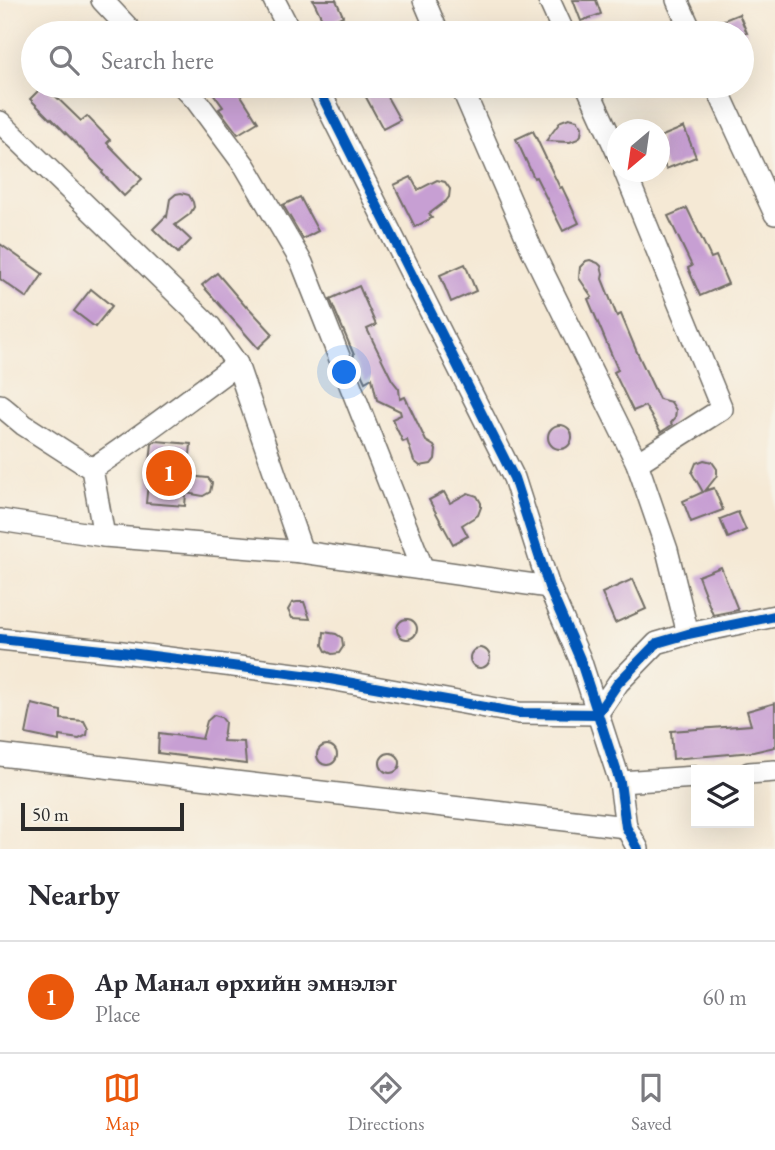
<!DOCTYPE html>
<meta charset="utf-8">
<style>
body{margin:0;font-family:"EB Garamond",serif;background:#f7f7f7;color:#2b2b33}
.controls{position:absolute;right:21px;bottom:21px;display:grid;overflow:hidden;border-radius:0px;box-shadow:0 7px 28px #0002}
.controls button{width:63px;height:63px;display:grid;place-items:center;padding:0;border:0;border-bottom:2px solid #e1e1e2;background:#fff;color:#2b2b33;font:35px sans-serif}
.compass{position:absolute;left:607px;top:119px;width:63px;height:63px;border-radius:50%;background:#fff;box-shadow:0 7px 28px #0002;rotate:209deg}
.scale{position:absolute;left:21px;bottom:18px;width:163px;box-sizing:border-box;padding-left:7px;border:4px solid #2b2b2b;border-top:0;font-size:19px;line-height:24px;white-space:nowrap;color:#2b2b2b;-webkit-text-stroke:5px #f7f3e8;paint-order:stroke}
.you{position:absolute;left:345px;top:373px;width:24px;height:24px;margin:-18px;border:5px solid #fff;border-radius:50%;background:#1a73e8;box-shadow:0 0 0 10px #1a73e833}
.badge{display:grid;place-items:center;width:46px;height:46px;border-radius:50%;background:#ea580c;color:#fff;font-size:23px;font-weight:700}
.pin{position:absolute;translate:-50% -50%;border:4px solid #fff;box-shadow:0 2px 7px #0006}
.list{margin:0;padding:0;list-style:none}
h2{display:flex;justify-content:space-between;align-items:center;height:91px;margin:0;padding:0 28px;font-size:30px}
h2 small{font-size:23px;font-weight:400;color:#7c7c81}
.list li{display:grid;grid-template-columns:46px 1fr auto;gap:21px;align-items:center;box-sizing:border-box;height:112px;padding:0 28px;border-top:2px solid #e1e1e2}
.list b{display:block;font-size:26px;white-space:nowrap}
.list p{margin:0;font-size:23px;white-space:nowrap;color:#7c7c81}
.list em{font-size:23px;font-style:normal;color:#7c7c81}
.icon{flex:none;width:38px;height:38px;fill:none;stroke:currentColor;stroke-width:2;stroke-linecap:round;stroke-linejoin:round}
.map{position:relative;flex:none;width:775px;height:849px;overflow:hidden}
.search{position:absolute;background:#fff;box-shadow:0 7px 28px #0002;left:21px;right:21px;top:21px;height:77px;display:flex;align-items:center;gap:18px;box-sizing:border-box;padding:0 24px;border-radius:38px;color:#7c7c81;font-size:26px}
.sheet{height:203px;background:#fff}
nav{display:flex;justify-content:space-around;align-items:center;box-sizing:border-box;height:98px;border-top:2px solid #e1e1e2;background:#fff;font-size:19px;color:#7c7c81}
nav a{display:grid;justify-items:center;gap:4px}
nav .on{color:#ea580c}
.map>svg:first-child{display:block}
</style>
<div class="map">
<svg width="775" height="849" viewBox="0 0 775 849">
<rect width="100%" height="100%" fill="#f7f3e8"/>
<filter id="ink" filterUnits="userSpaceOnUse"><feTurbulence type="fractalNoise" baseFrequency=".0143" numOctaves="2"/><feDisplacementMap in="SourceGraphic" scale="14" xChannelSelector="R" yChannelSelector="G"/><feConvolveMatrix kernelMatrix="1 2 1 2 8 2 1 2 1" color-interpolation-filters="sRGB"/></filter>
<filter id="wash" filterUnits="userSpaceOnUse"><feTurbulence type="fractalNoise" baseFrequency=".00686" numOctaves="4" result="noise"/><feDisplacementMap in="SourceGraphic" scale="28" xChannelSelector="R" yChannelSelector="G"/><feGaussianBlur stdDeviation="1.57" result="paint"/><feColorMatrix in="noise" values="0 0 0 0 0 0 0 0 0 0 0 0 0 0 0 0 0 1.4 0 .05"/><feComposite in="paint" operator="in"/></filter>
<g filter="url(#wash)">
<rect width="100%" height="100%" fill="#f5e9d5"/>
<g id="blocks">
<!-- building -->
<g fill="#c79fd3">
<path d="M313 0H336L343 16 325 25Z"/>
<path d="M573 0H596L601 14 581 21Z"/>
<path d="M739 14 747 33H705L704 28Z"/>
<path d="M43 86H45L81 121 87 116 110 140 107 143 142 179 124 196 102 173 103 171 51 118 50 119 30 99Z"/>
<path d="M208 86H235L258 122 238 134 219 109 223 107Z"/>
<path d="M360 86H381L400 120 383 129Z"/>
<path d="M569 118 577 120 582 127 581 135 578 139 570 142 546 141 561 121Z"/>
<path d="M684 127 696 157 666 169 660 153V137Z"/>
<path d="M533 131 560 188 562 187 579 223 563 231 536 177 534 178 516 139Z"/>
<path d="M411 177 418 190 437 180 445 182 450 189 449 197 446 201 429 214 432 218 415 227 394 185Z"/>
<path d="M181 193 189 195 193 202 194 207 190 214 175 225 191 240 178 253 153 229 166 216 167 217 170 199 176 194Z"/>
<path d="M300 197 318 231 303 239 283 205Z"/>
<path d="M687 208 711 258 716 256 728 284 700 296 688 268 692 266 668 216Z"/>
<path d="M0 244 43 274 27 298 0 279Z"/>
<path d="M590 260 598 263 601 266 603 274 602 279 617 316 621 314 636 350 659 399 671 402 676 410 675 418 671 423 672 425 661 432 645 406 633 411 614 372 618 370 588 299 592 297 579 278 580 267 586 261Z"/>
<path d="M465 264 476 291 451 302 440 275Z"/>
<path d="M217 273 246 307 247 306 273 334 258 348 202 285Z"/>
<path d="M359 286 376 325 367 329 392 380 399 389 400 399 405 397 426 441 434 446 436 450 435 459 431 464 420 466 414 461 407 440 403 442 392 419 401 415 400 411 377 400 372 378 365 382 353 357 354 355 330 299Z"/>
<path d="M91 289 112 306 95 327 74 311Z"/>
<circle cx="560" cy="437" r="12"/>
<path d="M156 441 191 444 188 476 208 478 212 483 210 492 203 496 186 493 185 506 146 503 152 443Z"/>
<path d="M704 460 712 462 717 469V474L716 477 705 491 714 488 723 510 691 522 683 501 703 492 692 473 696 463Z"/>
<path d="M444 492 450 503 468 493 477 496 481 503V507L478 515 462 525 468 536 453 544 429 500Z"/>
<path d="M738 512 746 530 728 538 720 519Z"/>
<path d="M721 567 738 610 713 615 698 576Z"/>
<path d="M633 579 646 609 615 623 602 593Z"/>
<path d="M297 602H304L310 619 292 618 288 610 292 603Z"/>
<circle cx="407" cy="629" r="10"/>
<path d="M324 632 336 634 342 638 343 647 339 653 332 654 326 651 323 645Z"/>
<circle cx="480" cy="658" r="10"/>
<path d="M775 703V747L753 752 673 759 671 731 751 725 747 711Z"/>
<path d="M32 704 61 711V719L84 721 88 729 87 735 79 739 59 736V741L26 734Z"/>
<path d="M214 715 221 717 225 722 223 741 244 742 246 764 158 753 159 733 202 739 207 721Z"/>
<circle cx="327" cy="755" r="10"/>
<circle cx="390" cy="763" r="10"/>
</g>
</g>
</g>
<g filter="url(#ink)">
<use href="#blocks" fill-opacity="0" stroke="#726e66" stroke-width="2"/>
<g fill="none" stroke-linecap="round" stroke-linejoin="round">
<defs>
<g id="street">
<path d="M102 0 133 33"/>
<path d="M274 0 291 33"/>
<path d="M424 0 438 33"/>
<path d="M549 0 564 33"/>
<path d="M677 0 692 33"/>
<path d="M183 86 196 100 245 166 302 263 423 569"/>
<path d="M317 86 514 478 549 587 580 659 620 782 626 827 638 849"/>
<path d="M461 86 532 250 637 463 667 550 688 634"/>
<path d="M587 86 618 154"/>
<path d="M716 86 775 214"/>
<path d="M0 122 210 326 237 364 302 552"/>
<path d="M625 172 722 409 637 463"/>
<path d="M0 405 24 425 92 469 104 536"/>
<path d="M92 469C142 436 189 399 237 364"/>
<path d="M0 520 104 536 302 552 549 587"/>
<path d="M0 639 122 652 319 677 519 713 597 714 618 683 657 643 688 634 775 616"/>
<path d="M0 755 626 827"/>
<path d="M749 773 775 771"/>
<path d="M620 782 696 777"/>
</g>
</defs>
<!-- street casing -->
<use href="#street" stroke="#726e66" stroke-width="24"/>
<!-- street -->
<use href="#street" stroke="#fff" stroke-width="21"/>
<defs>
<g id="cycleway">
<path d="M317 86 514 478 549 587 580 659 620 782 626 827 638 849"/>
<path d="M0 639 122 652 319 677 519 713 597 714 618 683 657 643 688 634 775 616"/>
</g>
</defs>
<!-- cycleway casing -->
<use href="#cycleway" stroke="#f7f3e8" stroke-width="15"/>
<!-- cycleway -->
<use href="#cycleway" stroke="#0057b8" stroke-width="10"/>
</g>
</g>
</svg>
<div class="controls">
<button><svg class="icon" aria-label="layers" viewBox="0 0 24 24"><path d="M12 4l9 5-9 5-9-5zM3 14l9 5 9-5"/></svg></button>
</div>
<svg class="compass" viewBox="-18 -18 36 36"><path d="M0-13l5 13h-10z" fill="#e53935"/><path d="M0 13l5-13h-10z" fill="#7c7c81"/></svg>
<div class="scale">50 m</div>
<div class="you"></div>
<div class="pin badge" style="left:169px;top:473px">1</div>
<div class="search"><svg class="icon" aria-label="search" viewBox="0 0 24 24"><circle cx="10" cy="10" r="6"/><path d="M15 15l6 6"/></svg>Search here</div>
</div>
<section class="sheet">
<h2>Nearby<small></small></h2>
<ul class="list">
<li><span class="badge">1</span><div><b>Ар Манал өрхийн эмнэлэг</b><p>Place</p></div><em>60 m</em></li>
</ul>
</section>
<nav>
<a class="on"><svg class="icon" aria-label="map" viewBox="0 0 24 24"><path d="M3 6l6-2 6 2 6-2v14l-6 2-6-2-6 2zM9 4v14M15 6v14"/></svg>Map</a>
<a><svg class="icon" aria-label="directions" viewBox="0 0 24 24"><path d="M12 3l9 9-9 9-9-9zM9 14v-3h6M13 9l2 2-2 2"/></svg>Directions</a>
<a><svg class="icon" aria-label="saved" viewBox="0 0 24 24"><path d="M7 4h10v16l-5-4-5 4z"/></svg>Saved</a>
</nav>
